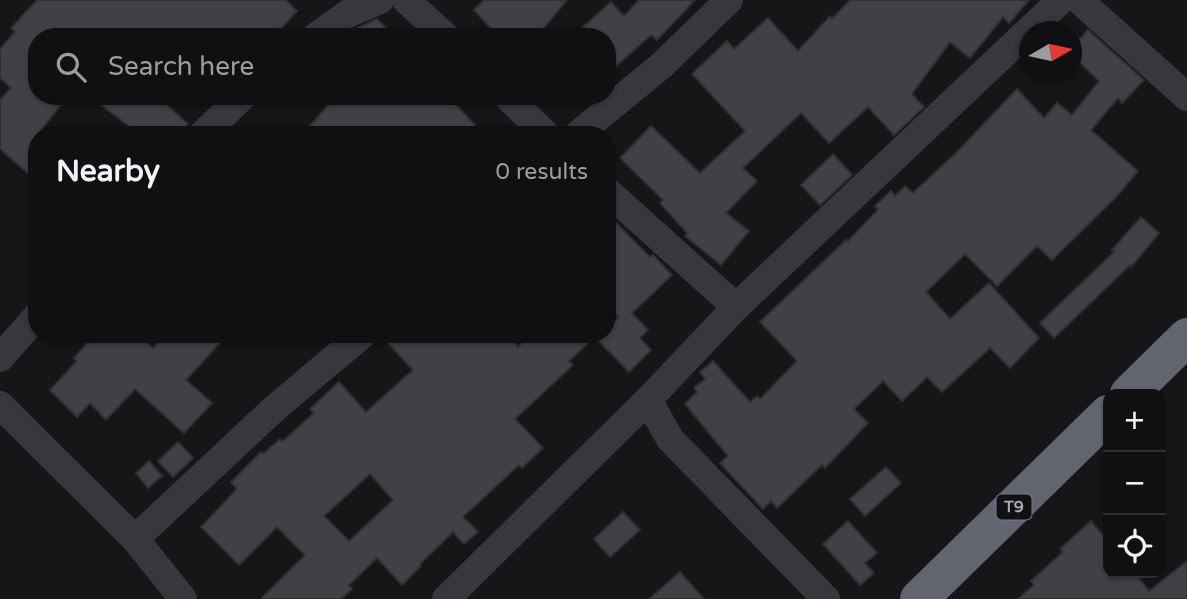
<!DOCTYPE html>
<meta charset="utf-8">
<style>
body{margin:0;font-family:"Varela Round",sans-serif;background:#1e1e20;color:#f1f3f6}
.controls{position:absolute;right:21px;bottom:21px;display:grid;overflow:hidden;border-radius:14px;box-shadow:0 2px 5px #0004}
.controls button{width:63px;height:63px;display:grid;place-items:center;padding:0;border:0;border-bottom:2px solid #303032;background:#101012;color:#f1f3f6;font:35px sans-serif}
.compass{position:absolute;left:1019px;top:21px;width:63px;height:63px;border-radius:50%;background:#101012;box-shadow:0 2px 5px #0004;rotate:81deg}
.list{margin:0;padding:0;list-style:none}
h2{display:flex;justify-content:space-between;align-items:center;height:91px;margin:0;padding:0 28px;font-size:30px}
h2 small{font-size:23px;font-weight:400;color:#9c9d9f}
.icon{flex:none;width:38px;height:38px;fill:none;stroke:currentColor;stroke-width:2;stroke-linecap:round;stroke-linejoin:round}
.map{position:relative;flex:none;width:1187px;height:599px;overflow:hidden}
.search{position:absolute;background:#101012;box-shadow:0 2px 5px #0004;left:28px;top:28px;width:588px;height:77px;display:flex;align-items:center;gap:18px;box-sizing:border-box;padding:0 24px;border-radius:28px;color:#9c9d9f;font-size:26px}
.panel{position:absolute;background:#101012;box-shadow:0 2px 5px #0004;left:28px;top:126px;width:588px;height:217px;border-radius:28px}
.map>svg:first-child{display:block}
</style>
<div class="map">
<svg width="1187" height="599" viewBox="0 0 1187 599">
<rect width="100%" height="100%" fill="#161618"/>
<!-- building -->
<g fill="#404045" stroke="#303034" stroke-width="2" fill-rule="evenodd">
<path d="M37 0H286L297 11 273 37H37V96H68L37 135V181L0 149V100L11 88 0 78V49L15 32 11 28Z"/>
<path d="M484 0H567L536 37H499L474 10Z"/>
<path d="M639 0H695L657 40 651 35 607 74V37H572L611 2 624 16Z"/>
<path d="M850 0H1029L1009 23 1003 17 970 58 950 42 912 94 924 107 894 135 868 107 829 143 801 113 743 168 757 181 726 213 749 231 721 265 685 236 687 233 660 203 663 200 620 158 651 126 700 173 745 131 692 74 727 41 734 49 768 18 798 51 830 16 832 19Z"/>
<path d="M377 19 395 37H344L355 29Z"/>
<path d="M1088 30 1144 80 1122 103 1118 98 1091 130 1138 171 1117 196 1052 260 1037 246 997 286 965 254 926 292 950 319 989 283 1039 338 1010 368 990 348 942 392 927 377 902 401 883 381 854 409 868 423 825 468 822 465 777 508 771 501 763 509 720 463 728 456 685 404 697 392 694 388 705 379 700 372 713 361 750 402 757 396 760 399 797 361 760 322 846 240 848 241 878 210 875 206 891 191 895 196 905 186 913 193 956 153 1017 89 1044 118 1057 103 1072 115 1099 81 1072 55V47Z"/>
<path d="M89 96H157L188 124 179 135H141Z"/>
<path d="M336 96H448L484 135H302Z"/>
<path d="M833 154 852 175 820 205 801 185Z"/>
<path d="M607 214 650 257 653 255 672 275 632 313 648 330 640 338 651 350 629 372 596 338 600 334H607V328L618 317 607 305Z"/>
<path d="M1141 217 1159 233 1131 267 1130 265 1054 338 1040 323 1114 252 1112 250Z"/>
<path d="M95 334H138L153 348 165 334H228L186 380 212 403 184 433 135 389 106 420 90 403 77 417 50 390 77 361 74 358Z"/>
<path d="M398 334H507L518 347 531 334H598L569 361 573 365 515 419 543 448 522 468 519 465 463 517 478 532 464 544 453 532 420 564 421 566 402 585 377 558 349 585 352 589 341 599H261L305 555 277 527 239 565 201 527 237 489 231 482 261 452 263 454 280 439 282 442 314 413 310 409 339 382 366 412 413 370 388 343ZM370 474 393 500 349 541 324 516Z"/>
<path d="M178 442 193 458 173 477 158 461Z"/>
<path d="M149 461 162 476 148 488 136 473Z"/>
<path d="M886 467 901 483 865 516 850 499Z"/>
<path d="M623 512 640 530 610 557 594 539Z"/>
<path d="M848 521 877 553 865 563 874 573 860 585 823 544Z"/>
<path d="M1091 521 1108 541V573H1135L1149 591 1187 561V599H1018L1034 585 1031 581 1063 552 1060 549Z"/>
<path d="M680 572 704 599H649Z"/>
</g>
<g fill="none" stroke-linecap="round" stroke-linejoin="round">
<!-- street -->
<g stroke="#37373e" stroke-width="28">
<path d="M406 0 446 37"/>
<path d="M1079 0 1187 97"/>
<path d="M315 37 347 14 380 0"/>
<path d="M507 96 546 135"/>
<path d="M202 135 243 96"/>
<path d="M577 135 662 65 729 0"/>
<path d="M607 191 736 307"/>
<path d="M0 358 37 316"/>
<path d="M648 400 670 439 826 599"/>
<path d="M0 405 135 539 183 599"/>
<path d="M135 539 275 408 363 334"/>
<path d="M446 599 648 400 736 307 1061 0"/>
</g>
<!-- highway -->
<g stroke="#62656f" stroke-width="38">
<path d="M1129 394 1187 337"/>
<path d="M919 599 1108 414"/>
</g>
</g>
<g text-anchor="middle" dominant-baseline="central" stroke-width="7" stroke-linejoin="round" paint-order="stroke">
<!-- shield labels -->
<rect fill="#111113" stroke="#7a7d87" stroke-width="2" x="996.5" y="494.5" width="35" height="25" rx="5"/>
<g font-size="16" font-weight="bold" fill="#a7abb9">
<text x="1014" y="507">T9</text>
</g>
</g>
</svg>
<div class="controls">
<button>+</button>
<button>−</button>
<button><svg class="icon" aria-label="locate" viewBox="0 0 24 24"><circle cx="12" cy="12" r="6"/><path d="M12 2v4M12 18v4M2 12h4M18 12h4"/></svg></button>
</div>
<svg class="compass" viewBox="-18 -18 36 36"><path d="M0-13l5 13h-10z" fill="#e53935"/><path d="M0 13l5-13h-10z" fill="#9c9d9f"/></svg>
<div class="search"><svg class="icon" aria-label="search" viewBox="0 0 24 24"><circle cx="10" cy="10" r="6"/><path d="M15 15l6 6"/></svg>Search here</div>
<section class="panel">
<h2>Nearby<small>0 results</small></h2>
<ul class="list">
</ul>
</section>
</div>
